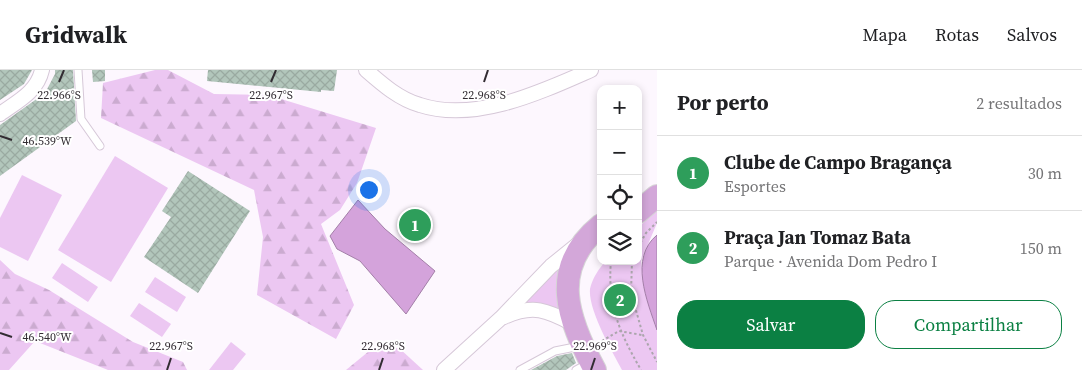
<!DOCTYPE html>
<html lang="pt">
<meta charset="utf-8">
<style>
body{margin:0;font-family:"Source Serif 4",serif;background:#f2f2f2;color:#202124}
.controls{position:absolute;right:15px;top:15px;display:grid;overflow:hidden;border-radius:10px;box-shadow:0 2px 8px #0003}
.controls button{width:45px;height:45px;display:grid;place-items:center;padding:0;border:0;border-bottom:1px solid #e0e0e0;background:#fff;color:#202124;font:25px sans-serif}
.you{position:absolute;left:368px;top:119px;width:18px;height:18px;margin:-12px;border:4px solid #fff;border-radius:50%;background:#1a73e8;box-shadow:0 0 0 8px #1a73e833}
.badge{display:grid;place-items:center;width:32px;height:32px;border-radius:50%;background:#0b8043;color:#fff;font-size:16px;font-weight:700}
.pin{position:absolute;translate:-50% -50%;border:2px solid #fff;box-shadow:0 1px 5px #0006}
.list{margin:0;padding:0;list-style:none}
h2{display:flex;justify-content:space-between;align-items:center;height:65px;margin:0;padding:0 20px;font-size:21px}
h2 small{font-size:16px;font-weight:400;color:#757577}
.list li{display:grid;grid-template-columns:32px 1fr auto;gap:15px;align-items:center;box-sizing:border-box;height:75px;padding:0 20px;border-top:1px solid #e0e0e0}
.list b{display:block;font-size:19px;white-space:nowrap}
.list p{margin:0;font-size:16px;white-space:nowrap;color:#757577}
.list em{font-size:16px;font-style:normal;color:#757577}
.actions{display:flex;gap:10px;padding:15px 20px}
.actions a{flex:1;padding:11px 0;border:1px solid #0b8043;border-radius:20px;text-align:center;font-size:18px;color:#0b8043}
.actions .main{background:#0b8043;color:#fff}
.icon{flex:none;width:28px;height:28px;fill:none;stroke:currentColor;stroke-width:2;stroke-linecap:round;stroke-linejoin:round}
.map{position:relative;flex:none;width:657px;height:300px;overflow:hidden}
header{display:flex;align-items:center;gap:30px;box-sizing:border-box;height:70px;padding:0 25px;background:#fff;border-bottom:1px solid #e0e0e0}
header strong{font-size:24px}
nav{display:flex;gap:28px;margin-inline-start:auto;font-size:18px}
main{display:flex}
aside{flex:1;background:#fff}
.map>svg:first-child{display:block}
</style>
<header>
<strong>Gridwalk</strong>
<nav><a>Mapa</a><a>Rotas</a><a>Salvos</a></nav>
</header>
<main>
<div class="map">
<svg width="657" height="300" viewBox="0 0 657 300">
<defs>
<pattern id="forest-firs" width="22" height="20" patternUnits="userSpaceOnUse" patternTransform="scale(1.25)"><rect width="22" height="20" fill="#ecc7f2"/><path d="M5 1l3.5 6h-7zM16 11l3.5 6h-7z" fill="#cbabd0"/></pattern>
<pattern id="building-cross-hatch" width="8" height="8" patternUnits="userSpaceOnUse" patternTransform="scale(1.25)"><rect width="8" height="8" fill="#b2c6bb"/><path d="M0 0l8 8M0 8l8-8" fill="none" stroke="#9aaaa1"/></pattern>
</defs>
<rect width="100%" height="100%" fill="#fdf7fe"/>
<!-- forest -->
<g fill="url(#forest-firs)">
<path d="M155 0H168L214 24 268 25 376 58 357 113 340 140 321 154 354 235 336 269 257 225 263 167 254 120 101 48 103 13Z"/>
<path d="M0 190 15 204 49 220 133 272 183 292 187 300H108L35 271 9 300H0Z"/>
<path d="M374 277 399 278 423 300H346Z"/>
</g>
<!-- park -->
<g fill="#ecc7f2">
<path d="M115 86 168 118 111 212 58 180Z"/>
<path d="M22 105 62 125 28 191 0 177V148Z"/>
<path d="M657 139V153L641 191 644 214 657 260V300H622C612 281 588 240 590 219 592 209 599 198 606 191H638V158Z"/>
<path d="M566 191V242L542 235H522Z"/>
<path d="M62 193 98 217 88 232 52 208Z"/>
<path d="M155 207 186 227 177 242 145 222Z"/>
<path d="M139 233 171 254 162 267 130 246Z"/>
<path d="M231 272 246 284 233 300H209Z"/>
</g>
<!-- water -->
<g fill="#d4a3db" stroke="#a37fa8">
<path d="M358 130 385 159 435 201 406 244 360 191 337 179 330 166Z"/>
<path d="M657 165V260C647 231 629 188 657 165Z"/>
</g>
<!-- building -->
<g fill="url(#building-cross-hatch)">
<path d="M0 0H32L24 14 0 30Z"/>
<path d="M55 0H73L76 51 0 106V55L45 23 55 4Z"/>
<path d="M92 0H105V11L93 12Z"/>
<path d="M208 0H337L334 21 321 20V22L207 11Z"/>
<path d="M188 101 250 141 198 223 144 187 171 147 162 141Z"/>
<path d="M572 283 576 293 566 300H531L557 286Z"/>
</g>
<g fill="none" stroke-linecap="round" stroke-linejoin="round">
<defs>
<g id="service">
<path d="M78 0 81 49 100 76"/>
<path d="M520 300 555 281 580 276"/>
<path d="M576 300 589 293"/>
</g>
<g id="minor">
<path d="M366 0C382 14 399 29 420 35 475 53 541 22 591 0"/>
<path d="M0 44C18 31 37 22 42 0"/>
<path d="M504 247C533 234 547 240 573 254"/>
<path d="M444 300 501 248 551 196 577 175"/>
</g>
<g id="primary">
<path d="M638 142 657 126"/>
<path d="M595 300C568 250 548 198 601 155"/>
</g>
</defs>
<!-- service casing -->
<use href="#service" stroke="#d6c8d8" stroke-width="9"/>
<!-- minor casing -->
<use href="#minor" stroke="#d6c8d8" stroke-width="16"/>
<!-- primary casing -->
<use href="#primary" stroke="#d6d5d6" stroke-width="24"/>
<!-- path -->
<g stroke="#aca6ad" stroke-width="2" stroke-dasharray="2.5 2.5" stroke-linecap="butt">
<path d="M638 177 646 163 657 152"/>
<path d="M611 191C607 236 620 263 641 300"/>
<path d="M632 191 631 223 643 265 657 292"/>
<path d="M602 271 619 261 642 265"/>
</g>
<!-- service -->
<use href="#service" stroke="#fff" stroke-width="7"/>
<!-- minor -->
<use href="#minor" stroke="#fff" stroke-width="14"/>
<!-- primary -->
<use href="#primary" stroke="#d3a7d9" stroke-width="22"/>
</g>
<!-- ticks -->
<path fill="none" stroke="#322c32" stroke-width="2" d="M59 12 64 0M271 12 276 0M484 12 488 0M0 66 12 70M0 263 12 267M167 300 171 288M379 300 383 288M591 300 595 288"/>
<g font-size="12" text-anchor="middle" fill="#322c32" stroke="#fff" stroke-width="4" stroke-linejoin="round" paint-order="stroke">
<text x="59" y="29">22.966°S</text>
<text x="271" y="29">22.967°S</text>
<text x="484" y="29">22.968°S</text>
<text x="47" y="75">46.539°W</text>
<text x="47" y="271">46.540°W</text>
<text x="171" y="280">22.967°S</text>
<text x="383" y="280">22.968°S</text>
<text x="595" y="280">22.969°S</text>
</g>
</svg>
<div class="controls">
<button>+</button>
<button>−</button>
<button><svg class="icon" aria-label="locate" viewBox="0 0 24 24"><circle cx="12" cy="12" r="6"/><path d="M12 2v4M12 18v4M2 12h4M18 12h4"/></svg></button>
<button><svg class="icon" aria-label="layers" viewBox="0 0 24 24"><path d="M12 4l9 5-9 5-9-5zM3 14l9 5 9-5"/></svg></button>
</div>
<div class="you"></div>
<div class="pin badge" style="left:415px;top:155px;background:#2e9e5b">1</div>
<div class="pin badge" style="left:620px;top:230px;background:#2e9e5b">2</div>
</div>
<aside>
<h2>Por perto<small>2 resultados</small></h2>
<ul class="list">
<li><span class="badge" style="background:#2e9e5b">1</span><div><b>Clube de Campo Bragança</b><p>Esportes</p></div><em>30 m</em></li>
<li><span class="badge" style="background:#2e9e5b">2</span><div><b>Praça Jan Tomaz Bata</b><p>Parque · Avenida Dom Pedro I</p></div><em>150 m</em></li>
</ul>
<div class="actions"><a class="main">Salvar</a><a>Compartilhar</a></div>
</aside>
</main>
